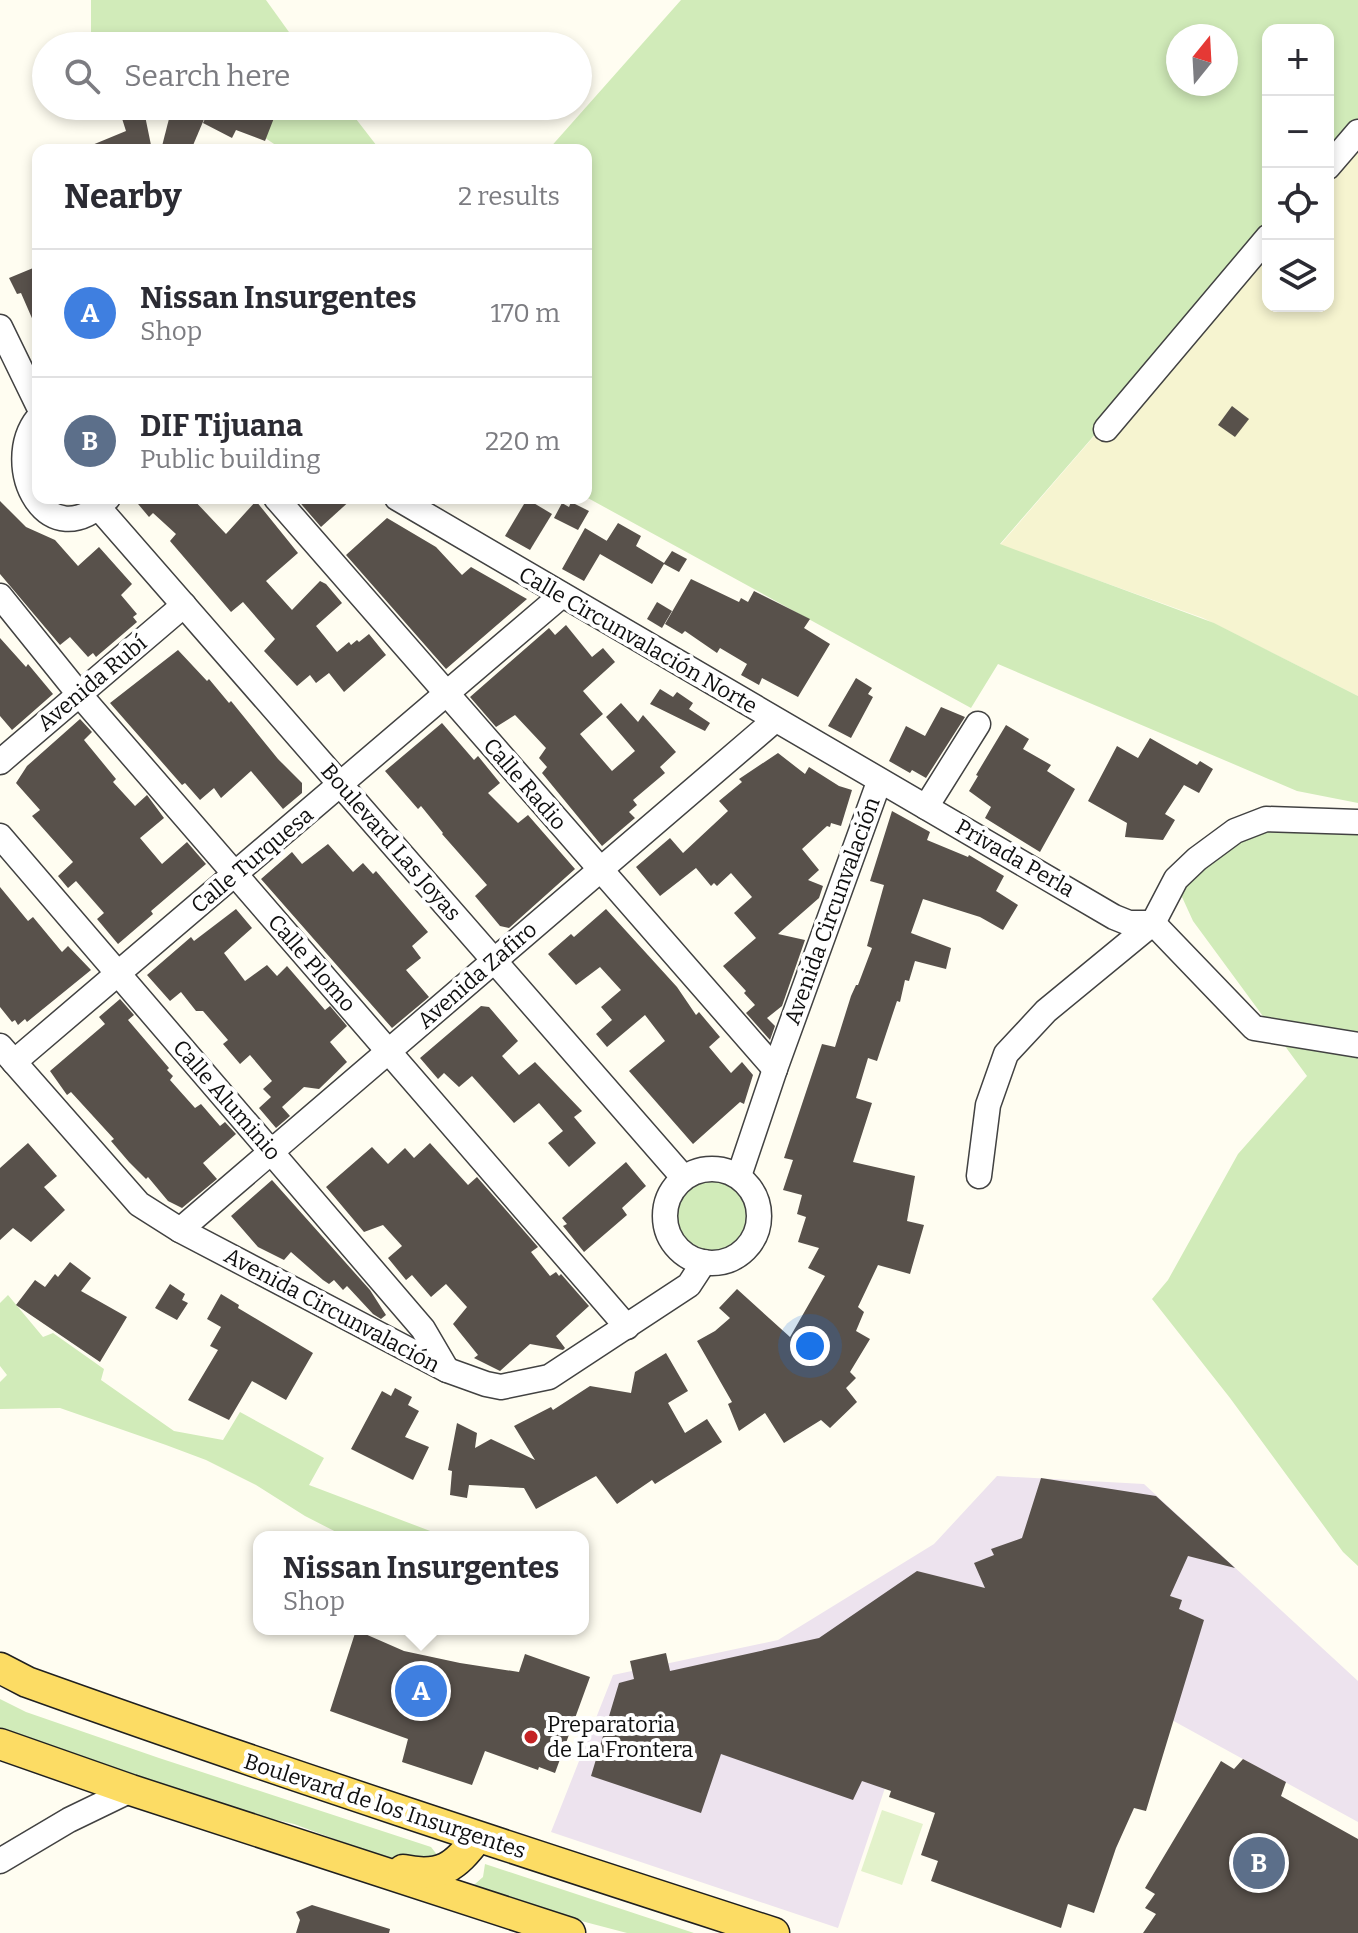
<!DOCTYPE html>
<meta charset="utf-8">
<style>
body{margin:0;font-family:Bitter,serif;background:#f2f2f3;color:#2b2b33}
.controls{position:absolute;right:24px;top:24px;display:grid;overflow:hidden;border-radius:16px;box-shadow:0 4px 12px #0003}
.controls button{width:72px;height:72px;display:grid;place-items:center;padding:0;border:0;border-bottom:2px solid #e1e1e2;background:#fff;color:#2b2b33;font:40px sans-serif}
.compass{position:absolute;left:1166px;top:24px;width:72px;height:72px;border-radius:50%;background:#fff;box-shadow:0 4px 12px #0003;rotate:18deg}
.you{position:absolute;left:810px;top:1346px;width:28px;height:28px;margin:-20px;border:6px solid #fff;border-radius:50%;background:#1a73e8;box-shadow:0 0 0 12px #1a73e833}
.badge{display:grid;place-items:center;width:52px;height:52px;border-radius:50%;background:#c42224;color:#fff;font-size:26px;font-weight:700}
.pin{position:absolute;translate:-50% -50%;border:4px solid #fff;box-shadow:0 2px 8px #0006}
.popup{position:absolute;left:253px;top:1531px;width:336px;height:104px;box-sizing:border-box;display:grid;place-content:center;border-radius:16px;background:#fff;filter:drop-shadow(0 2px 6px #0005);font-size:26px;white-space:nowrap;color:#7c7c81}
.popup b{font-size:30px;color:#2b2b33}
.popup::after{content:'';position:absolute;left:50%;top:100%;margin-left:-16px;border:16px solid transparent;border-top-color:#fff}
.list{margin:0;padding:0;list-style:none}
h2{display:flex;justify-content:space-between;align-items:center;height:104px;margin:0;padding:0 32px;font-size:34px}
h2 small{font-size:26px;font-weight:400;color:#7c7c81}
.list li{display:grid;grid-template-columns:52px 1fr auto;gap:24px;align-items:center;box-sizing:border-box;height:128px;padding:0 32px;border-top:2px solid #e1e1e2}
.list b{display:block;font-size:30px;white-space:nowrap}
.list p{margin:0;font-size:26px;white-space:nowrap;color:#7c7c81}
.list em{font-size:26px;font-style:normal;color:#7c7c81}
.icon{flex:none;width:44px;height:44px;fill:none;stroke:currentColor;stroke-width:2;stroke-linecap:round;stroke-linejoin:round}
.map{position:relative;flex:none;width:1358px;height:1933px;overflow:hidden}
.search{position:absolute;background:#fff;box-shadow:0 4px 12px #0003;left:32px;top:32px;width:560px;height:88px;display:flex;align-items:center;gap:20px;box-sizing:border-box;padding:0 28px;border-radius:44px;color:#7c7c81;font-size:30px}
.panel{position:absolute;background:#fff;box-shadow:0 4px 12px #0003;left:32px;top:144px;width:560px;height:360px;border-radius:16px}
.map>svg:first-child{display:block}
</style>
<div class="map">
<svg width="1358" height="1933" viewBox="0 0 1358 1933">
<rect width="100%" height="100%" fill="#fffdf1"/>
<!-- industrial -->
<path fill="#ede3ee" d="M997 1476 1144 1484 1358 1681V1822L1170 1719 1116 1848 890 1773 838 1928 551 1832 613 1675 778 1640 934 1544Z"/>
<!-- farmland -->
<path fill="#f6f4d0" d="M1358 131V696L1203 618 1000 545 1268 235V306H1328V166Z"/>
<!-- green -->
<g fill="#d1ebb9" fill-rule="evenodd">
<path d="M91 0H266L299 46H91Z"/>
<path d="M681 0H1358V131L1328 166V30H1268V235L1000 544 1214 623 1358 696V803L1297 791 998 664 971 708 586 497V150H548ZM1178 36H1226V84H1178Z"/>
<path d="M178 106H346L380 150H283L234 117Z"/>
<path d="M1268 821 1358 824V1566L1343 1552 1230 1398 1152 1299 1168 1280 1238 1154 1307 1076 1193 921 1177 886Z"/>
<circle cx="714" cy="1216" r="38"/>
<path d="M8 1295 43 1337 53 1333 104 1369 101 1380 174 1431 223 1440 240 1412 324 1458 309 1485 446 1537H346L305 1516 256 1485 206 1460 166 1445 60 1408 0 1409V1382L7 1375 0 1366V1303Z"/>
<path d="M0 1699 26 1712 159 1758 431 1847 438 1856 417 1865 364 1850 294 1824 238 1811 0 1731Z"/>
<path d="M485 1864 694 1933H627L467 1891 483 1877Z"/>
</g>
<!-- pitch -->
<path fill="#e3f2cb" d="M882 1810 923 1824 902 1885 861 1871Z"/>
<!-- building -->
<g fill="#58514b">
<path d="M118 106H143L152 150H80L126 131Z"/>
<path d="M211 106H240L274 118 265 141 236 130 232 138 203 123Z"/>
<path d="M172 107 205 117 191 150H161Z"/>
<path d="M38 266V332L21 293 17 294 9 278Z"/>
<path d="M1232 406 1249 419 1235 437 1218 425Z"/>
<path d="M133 498H192L226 534 256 501 298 553 266 581 292 610 320 581 326 584 342 603 316 626 337 652 349 642 351 645 357 640 359 642 369 634 386 655 344 692 329 673 316 683 310 675 297 686 264 651 275 639 243 602 231 612 170 541 176 534 153 513 149 517Z"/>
<path d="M296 498H353L321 527Z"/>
<path d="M527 499 552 514 530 550 505 536Z"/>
<path d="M0 501 26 527 55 540 78 566 99 547 132 584 121 595 137 614 133 617 137 622 96 657 93 653 88 657 70 637 60 645 0 574Z"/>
<path d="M571 502 589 511 578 530 554 518 562 503 569 507Z"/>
<path d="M387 518 436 547 462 575 471 567 527 599 446 669 346 555Z"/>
<path d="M618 523 641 536 636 546 664 563 672 551 687 559 679 572 664 564 652 584 600 554 584 581 562 569 585 528 607 541 604 545Z"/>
<path d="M691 579 739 602 741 598 748 602 754 591 810 619 804 628 830 644 798 697 762 678 759 685 741 675 747 664 720 648 717 653 685 631 682 634 665 624Z"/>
<path d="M657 602 672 611 662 628 647 619Z"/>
<path d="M566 625 592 657 603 648 615 662 583 691 603 714 580 734 612 771 635 751 606 717 621 703 638 722 643 715 676 752 660 767 665 773 633 800 637 805 629 812 635 818 602 846 542 773 547 767 539 758 546 748 515 715 496 727 470 697 549 628 555 635Z"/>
<path d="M0 638 26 667 28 664 53 694 12 730 0 716Z"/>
<path d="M178 650 207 681 209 679 229 703 231 701 278 759 302 783V793L283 809 251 771 221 798 214 788 200 800 185 783 182 785 110 703Z"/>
<path d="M856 678 872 688 868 694 873 697 851 738 828 726Z"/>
<path d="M660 689 673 697 677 692 693 703 689 709 710 723 705 731 650 704Z"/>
<path d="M941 707 965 717 926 778 912 770 910 773 889 761 906 726 925 736Z"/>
<path d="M80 719 92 732 84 740 116 779 113 782 135 806 147 795 164 818 140 838 162 864 187 842 206 864 151 911 153 914 118 944 97 919 104 913 76 881 68 888 58 876 73 862 32 816 40 810 16 783 27 766Z"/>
<path d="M442 723 474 760 478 756 500 783 488 793 518 823 528 815 575 869 509 928 500 926 475 896 487 885 442 834 443 833 421 806 418 809 385 771Z"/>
<path d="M1006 725 1029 739 1023 749 1051 765 1047 771 1075 789 1040 852 985 818 991 807 969 791 978 776 976 775Z"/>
<path d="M1150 738 1197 765 1200 761 1213 769 1199 793 1184 785 1165 814 1175 820 1163 840 1125 837 1127 823 1088 801 1117 746 1138 758Z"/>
<path d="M778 753 805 774 809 767 839 786 852 790 841 826 831 823 830 827 827 826 802 849 819 870 808 880 823 886 819 898 778 934 805 940 782 1006 767 1018 775 1026 770 1040 746 1013 755 1005 744 993 746 991 723 966 756 938 734 913 752 897 731 873 717 886 714 883 711 886 696 868 660 896 636 867 670 838 683 853 728 811 719 801 742 782 739 779Z"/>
<path d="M892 811 930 832 927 840 968 857 969 855 1004 876 996 891 1018 905 1003 930 980 917 923 899 911 933 951 948 946 969 915 961 909 981 905 980 900 1002 897 1001 877 1061 868 1058 856 1098 872 1103 853 1162 915 1176 907 1221 924 1225 910 1274 878 1265 858 1307 864 1312 856 1331 870 1339 850 1372 856 1378 846 1388 857 1402 830 1428 821 1420 784 1443 765 1413 739 1431 728 1404 732 1402 697 1341 715 1331 730 1318 719 1308 737 1289 790 1337 825 1276 808 1268 819 1248 798 1242 806 1217 797 1214 802 1195 783 1190 793 1160 784 1158 822 1044 835 1047 851 996 856 985H858L872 948 867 946 884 885 870 881Z"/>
<path d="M328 844 353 872 363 863 373 874 376 871 428 932 412 946 421 958 406 970 429 997 392 1028 261 879 292 852 302 864Z"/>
<path d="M0 887 28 921 33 917 62 952 68 946 91 970 27 1022 25 1019 18 1025 15 1020 12 1022 0 1007Z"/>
<path d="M236 909 252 928 224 953 245 981 267 965 277 976 287 966 325 1010 330 1006 347 1026 330 1042 347 1062 319 1089 304 1087 282 1107 290 1116 276 1128 259 1108 271 1097 263 1089 272 1081 250 1055 240 1064 223 1044 228 1040 203 1011H196L181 992 170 1001 147 975 191 937 194 941Z"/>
<path d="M606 909 677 987 696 1015 699 1012 720 1037 709 1047 731 1073 742 1062 753 1075 744 1104 740 1102 693 1144 629 1071 665 1041 645 1015 607 1047 596 1034 612 1020 601 1007 621 990 600 967 576 985 548 954 571 934 574 937Z"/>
<path d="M120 999 134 1015 128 1020 169 1068 167 1070 173 1076 170 1080 195 1108 201 1104 220 1126 225 1122 236 1134 203 1163 217 1179 182 1208 168 1201 148 1177 146 1179 129 1162 111 1141 114 1139 71 1092 67 1095 50 1071 105 1024 99 1017Z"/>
<path d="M481 1006 489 1007 518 1041 502 1056 519 1075 535 1062 582 1111 574 1117 596 1143 569 1167 548 1143 563 1131 539 1103 514 1123 472 1076 459 1087 444 1073 438 1079 420 1058Z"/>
<path d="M28 1143 57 1176 44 1187 65 1210 31 1242 13 1228 0 1240V1168Z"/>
<path d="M430 1143 468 1185 477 1177 538 1247 531 1252 550 1276 556 1272 559 1276 561 1274 589 1306 556 1336 565 1348 563 1350 530 1344 500 1371 474 1358 478 1355 453 1324 467 1307 446 1284 431 1297 412 1275 406 1280 388 1258 402 1246 383 1225 364 1232 326 1187 372 1147 388 1164 405 1148 414 1158Z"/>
<path d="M626 1162 646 1186 622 1208 627 1215 584 1252 563 1226 567 1224 562 1218Z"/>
<path d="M272 1180 370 1290 386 1315 381 1319 373 1314 347 1286 343 1290 334 1280 329 1284 323 1280 291 1252 284 1260 258 1247 231 1216Z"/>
<path d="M70 1262 91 1278 81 1291 127 1317 100 1362 16 1305 35 1280 45 1287 55 1274 58 1277Z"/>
<path d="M170 1284 185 1294 182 1300 188 1303 177 1320 155 1308Z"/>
<path d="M221 1294 239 1305 238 1308 313 1353 286 1400 252 1381 229 1420 188 1400 218 1350 210 1346 221 1327 207 1319Z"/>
<path d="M666 1353 688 1391 668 1403 685 1433 707 1419 722 1442 655 1484 652 1480 617 1504 596 1476 536 1509 524 1488 469 1485 467 1498 450 1495 452 1471 448 1470 457 1423 477 1433 475 1448 491 1439 535 1460 514 1426 551 1407 553 1410 590 1386 631 1393 635 1372Z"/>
<path d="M395 1388 412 1397 408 1405 419 1411 405 1437 429 1447 413 1480 351 1449 382 1391 391 1396Z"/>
<path d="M1041 1478 1156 1496 1235 1568 1188 1556 1170 1596 1182 1600 1179 1609 1204 1620 1146 1811 1134 1808 1116 1848 1094 1913 1068 1904 1061 1928 931 1881 938 1861 921 1855 935 1813 889 1797 891 1791 862 1781 853 1800 721 1754 701 1813 591 1776 619 1683 634 1679 630 1661 666 1653 670 1671 819 1638 917 1571 985 1588 974 1563 994 1555 991 1549 1022 1538Z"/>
<path d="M356 1630 404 1651 460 1663 519 1672 525 1654 590 1677 555 1773 539 1767 538 1770 485 1751 472 1785 402 1762 408 1739 330 1711Z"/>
<path d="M1243 1759 1286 1782 1281 1796 1358 1839V1933H1143L1156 1914 1145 1908 1155 1894 1145 1888 1221 1761 1234 1769Z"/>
<path d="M312 1905 390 1929 389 1933H296L300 1920 296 1912Z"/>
</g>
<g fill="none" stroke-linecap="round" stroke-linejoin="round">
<defs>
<g id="minor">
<path d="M1328 167 1358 132"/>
<path d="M0 327 38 405"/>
<path d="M38 418C0 465 47 561 108 498"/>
<path d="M1106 429 1268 237"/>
<path d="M276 498 775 1069"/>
<path d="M397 498 1114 917 1129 923H1153"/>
<path d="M99 508 683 1177"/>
<path d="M0 596 79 694 627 1327"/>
<path d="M0 762 184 605"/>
<path d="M926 807 978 724"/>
<path d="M0 836 423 1329 447 1370"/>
<path d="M1153 923 1254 1028 1358 1045"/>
<path d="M0 1046 139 1204 180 1230 447 1370 486 1384 501 1387 549 1377 689 1285 704 1262"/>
<path d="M14 1062 562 595"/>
<circle cx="712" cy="1216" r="47"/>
<path d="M739 1176 775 1069 879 782"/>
<path d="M979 1176 988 1105 1006 1054 1046 1011 1153 923 1176 879 1197 859 1235 831 1266 819 1358 822"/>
<path d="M180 1230 775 720"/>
<path d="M0 1861 69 1820 131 1790"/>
</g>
<g id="major">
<path d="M0 1668 27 1682C275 1771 524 1852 774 1933"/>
<path d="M0 1744 131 1790 570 1933"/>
<path d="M403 1870C441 1878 455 1867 477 1838"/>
</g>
</defs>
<!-- minor casing -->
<use href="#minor" stroke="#424242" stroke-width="27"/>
<!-- major casing -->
<use href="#major" stroke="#202020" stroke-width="33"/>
<!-- minor -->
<use href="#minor" stroke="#fff" stroke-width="24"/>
<!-- major -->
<use href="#major" stroke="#fcdc64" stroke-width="30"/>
</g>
<!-- markers -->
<circle fill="#c42224" stroke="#fff" stroke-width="3" cx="531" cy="1737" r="8"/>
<g text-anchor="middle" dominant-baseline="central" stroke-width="8" stroke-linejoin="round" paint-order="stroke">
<!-- street labels -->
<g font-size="22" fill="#0f0f0f" stroke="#fff">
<text transform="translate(638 640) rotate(30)">Calle Circunvalación Norte</text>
<text transform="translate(92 683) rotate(-40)">Avenida Rubí</text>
<text transform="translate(525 784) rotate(49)">Calle Radio</text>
<text transform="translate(391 842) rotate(49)">Boulevard Las Joyas</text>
<text transform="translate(1015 858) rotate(30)">Privada Perla</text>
<text transform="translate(252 860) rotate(-40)">Calle Turquesa</text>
<text transform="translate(832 911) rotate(-70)">Avenida Circunvalación</text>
<text transform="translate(312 963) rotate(49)">Calle Plomo</text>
<text transform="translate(477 975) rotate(-41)">Avenida Zafiro</text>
<text transform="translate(227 1100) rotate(49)">Calle Aluminio</text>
<text transform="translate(332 1310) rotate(28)">Avenida Circunvalación</text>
<text transform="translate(385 1806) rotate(18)">Boulevard de los Insurgentes</text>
</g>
<!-- poi labels -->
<g font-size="22" fill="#0f0f0f" stroke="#fff" text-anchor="start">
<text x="547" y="1724">Preparatoria<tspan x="547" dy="25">de La Frontera</tspan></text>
</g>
</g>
</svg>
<div class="controls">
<button>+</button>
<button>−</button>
<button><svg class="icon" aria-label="locate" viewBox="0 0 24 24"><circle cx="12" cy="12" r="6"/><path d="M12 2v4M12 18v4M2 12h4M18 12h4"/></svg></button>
<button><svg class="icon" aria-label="layers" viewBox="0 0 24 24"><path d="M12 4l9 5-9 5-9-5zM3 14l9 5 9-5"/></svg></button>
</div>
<svg class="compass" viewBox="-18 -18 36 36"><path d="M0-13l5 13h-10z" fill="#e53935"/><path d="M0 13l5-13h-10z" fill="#7c7c81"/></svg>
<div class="you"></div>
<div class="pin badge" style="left:421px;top:1691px;background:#3f7fe0">A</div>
<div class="popup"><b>Nissan Insurgentes</b>Shop</div>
<div class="pin badge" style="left:1259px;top:1863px;background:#5c6f8a">B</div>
<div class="search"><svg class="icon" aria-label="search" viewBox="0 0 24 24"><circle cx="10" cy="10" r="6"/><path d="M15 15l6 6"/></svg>Search here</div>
<section class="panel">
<h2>Nearby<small>2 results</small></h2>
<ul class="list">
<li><span class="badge" style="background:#3f7fe0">A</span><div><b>Nissan Insurgentes</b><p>Shop</p></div><em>170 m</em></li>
<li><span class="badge" style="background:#5c6f8a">B</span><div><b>DIF Tijuana</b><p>Public building</p></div><em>220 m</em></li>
</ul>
</section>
</div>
